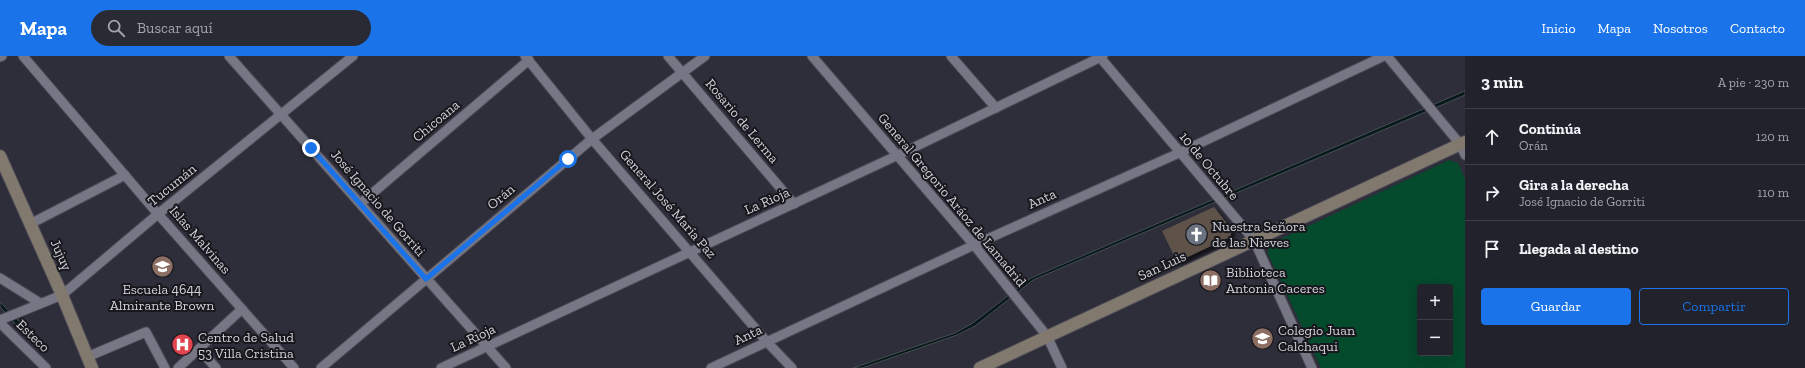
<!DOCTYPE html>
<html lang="es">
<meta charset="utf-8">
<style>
body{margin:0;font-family:"Zilla Slab",serif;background:#2a2a34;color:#f1f3f6}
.controls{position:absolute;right:12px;bottom:12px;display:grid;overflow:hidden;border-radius:4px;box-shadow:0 4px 16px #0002}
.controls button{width:36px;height:36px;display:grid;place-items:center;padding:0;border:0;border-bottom:1px solid #3f3f48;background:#22222c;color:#f1f3f6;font:20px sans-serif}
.stop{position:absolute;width:12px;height:12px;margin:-9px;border:3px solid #1a73e8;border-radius:50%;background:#fff}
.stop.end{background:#1a73e8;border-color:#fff;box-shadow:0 1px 4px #0008}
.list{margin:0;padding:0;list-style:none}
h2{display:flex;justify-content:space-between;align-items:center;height:52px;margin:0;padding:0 16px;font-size:17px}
h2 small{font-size:13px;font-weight:400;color:#a2a4a9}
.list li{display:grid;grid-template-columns:26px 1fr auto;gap:12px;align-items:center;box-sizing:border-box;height:56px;padding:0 16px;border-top:1px solid #3f3f48}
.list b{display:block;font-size:15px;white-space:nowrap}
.list p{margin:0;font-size:13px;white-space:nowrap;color:#a2a4a9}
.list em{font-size:13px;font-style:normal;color:#a2a4a9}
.actions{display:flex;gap:8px;padding:12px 16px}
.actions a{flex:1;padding:9px 0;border:1px solid #1a73e8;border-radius:4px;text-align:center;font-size:14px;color:#1a73e8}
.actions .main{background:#1a73e8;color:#fff}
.icon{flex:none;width:22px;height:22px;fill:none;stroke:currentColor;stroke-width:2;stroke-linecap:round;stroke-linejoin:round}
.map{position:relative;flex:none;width:1465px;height:312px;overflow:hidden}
header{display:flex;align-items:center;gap:24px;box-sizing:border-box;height:56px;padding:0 20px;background:#1a73e8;color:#fff}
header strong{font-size:19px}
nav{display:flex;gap:22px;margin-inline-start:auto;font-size:14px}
.search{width:280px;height:36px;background:#2a2a34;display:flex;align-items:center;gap:10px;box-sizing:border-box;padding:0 14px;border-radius:22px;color:#a2a4a9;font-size:15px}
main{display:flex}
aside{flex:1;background:#22222c}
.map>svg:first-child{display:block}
</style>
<header>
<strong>Mapa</strong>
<div class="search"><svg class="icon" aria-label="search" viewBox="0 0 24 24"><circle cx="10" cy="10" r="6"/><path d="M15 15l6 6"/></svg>Buscar aquí</div>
<nav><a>Inicio</a><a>Mapa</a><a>Nosotros</a><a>Contacto</a></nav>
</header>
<main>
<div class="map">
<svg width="1465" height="312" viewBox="0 0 1465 312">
<defs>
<filter id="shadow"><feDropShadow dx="3.5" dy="3.5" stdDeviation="1" flood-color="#0009"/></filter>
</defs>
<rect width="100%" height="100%" fill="#2e2e3a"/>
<!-- green -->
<path fill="#044a2c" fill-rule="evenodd" d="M1449 104 1458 107 1465 123V312H1321L1268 198 1270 188ZM1420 231H1450V297H1420Z"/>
<!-- water -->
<g fill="#08171a" stroke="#444f53">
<path d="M1465 35V39L1033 224 975 270 957 279 862 312H853L955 277 973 267 1031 222Z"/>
<path d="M0 246 40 287 48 290 47 293C29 286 14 265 0 251Z"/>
</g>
<!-- building -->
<path fill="#5f524a" filter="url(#shadow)" d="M1214 151 1232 174 1230 181 1177 206 1162 175Z"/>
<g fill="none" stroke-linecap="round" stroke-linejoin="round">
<defs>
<g id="street">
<path d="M23 0 158 158 294 312"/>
<path d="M229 0 506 312"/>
<path d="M525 0 592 83 767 286 792 312"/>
<path d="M668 0 794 148"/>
<path d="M812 0 974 189 1047 280 1062 312"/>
<path d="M951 0 996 52"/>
<path d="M1099 0 1254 184 1312 312"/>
<path d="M1387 0 1460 88 1465 99"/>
<path d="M0 1 2 0"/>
<path d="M361 147 529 4"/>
<path d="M30 168 125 119"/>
<path d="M0 222 40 247"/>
<path d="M0 264 62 239 158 158 353 0"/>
<path d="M0 267 46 312"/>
<path d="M199 293 216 312"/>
<path d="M87 301 146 276 165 312"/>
<path d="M178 312 242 253"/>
<path d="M321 312 592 83 705 0"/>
<path d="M441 312 896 100 1103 0"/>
<path d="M711 312 974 189 1179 97 1384 0"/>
</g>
<g id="secondary">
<path d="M0 100 62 239 92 312"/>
<path d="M980 312 1465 86"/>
</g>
</defs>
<!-- street casing -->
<use href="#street" stroke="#4b4a55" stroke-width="11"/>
<!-- secondary casing -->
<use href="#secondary" stroke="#4b4a55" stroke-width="14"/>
<!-- street -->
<use href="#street" stroke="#767684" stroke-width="9"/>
<!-- secondary -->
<use href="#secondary" stroke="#82796e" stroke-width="12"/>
</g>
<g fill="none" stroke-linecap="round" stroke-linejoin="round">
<!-- route -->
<path stroke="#1a73e8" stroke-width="5" d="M311 92 426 223 568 103"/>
</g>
<!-- icons -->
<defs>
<symbol id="church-disc" viewBox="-11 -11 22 22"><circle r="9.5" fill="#6b7280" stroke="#17171d"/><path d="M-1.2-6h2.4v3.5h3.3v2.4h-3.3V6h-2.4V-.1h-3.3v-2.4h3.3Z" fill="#fff"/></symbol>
<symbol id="school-disc" viewBox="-11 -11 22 22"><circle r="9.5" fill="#8d6e63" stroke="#17171d"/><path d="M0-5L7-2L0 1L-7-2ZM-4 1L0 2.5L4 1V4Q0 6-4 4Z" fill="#fff"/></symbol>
<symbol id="library-disc" viewBox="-11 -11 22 22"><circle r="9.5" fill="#8d6e63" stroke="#17171d"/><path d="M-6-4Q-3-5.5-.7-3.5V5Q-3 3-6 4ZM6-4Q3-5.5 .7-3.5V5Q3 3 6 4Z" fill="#fff"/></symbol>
<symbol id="hospital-disc" viewBox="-11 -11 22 22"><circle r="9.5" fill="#e0444e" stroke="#17171d"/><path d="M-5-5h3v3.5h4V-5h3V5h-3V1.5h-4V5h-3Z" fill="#fff"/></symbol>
</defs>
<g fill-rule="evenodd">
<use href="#church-disc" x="1184" y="166" width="25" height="25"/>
<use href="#school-disc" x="150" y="198" width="25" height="25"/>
<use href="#library-disc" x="1198" y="212" width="25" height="25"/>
<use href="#school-disc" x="1250" y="270" width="25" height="25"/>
<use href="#hospital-disc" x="170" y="276" width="25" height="25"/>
</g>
<g text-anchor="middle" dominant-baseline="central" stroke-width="4" stroke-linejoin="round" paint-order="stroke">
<!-- street labels -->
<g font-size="14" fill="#d1d1d9" stroke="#17171d">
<text transform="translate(436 65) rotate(-40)">Chicoana</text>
<text transform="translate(742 65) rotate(50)">Rosario de Lerma</text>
<text transform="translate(1209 110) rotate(50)">10 de Octubre</text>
<text transform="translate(172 129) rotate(-39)">Tucumán</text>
<text transform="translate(501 141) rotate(-40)">Orán</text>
<text transform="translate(1042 143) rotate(-24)">Anta</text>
<text transform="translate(952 144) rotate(50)">General Gregorio Aráoz de Lamadrid</text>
<text transform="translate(767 145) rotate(-24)">La Rioja</text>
<text transform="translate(378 147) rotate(49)">José Ignacio de Gorriti</text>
<text transform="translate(668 148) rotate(49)">General José María Paz</text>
<text transform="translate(200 184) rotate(49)">Islas Malvinas</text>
<text transform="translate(61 199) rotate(66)">Jujuy</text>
<text transform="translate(1162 210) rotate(-25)">San Luis</text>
<text transform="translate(748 279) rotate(-25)">Anta</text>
<text transform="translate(33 280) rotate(44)">Esteco</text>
<text transform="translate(473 282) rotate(-25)">La Rioja</text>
</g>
<!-- poi labels -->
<g font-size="14" fill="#d1d1d9" stroke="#17171d" text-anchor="start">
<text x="1212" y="170">Nuestra Señora<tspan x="1212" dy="16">de las Nieves</tspan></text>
<text x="1226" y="216">Biblioteca<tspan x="1226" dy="16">Antonia Caceres</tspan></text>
<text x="162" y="233" text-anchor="middle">Escuela 4644<tspan x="162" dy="16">Almirante Brown</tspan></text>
<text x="1278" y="274">Colegio Juan<tspan x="1278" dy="16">Calchaqui</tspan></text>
<text x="198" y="281">Centro de Salud<tspan x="198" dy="16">53 Villa Cristina</tspan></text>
</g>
</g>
</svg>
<div class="controls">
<button>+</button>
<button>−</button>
</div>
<div class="stop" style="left:568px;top:103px"></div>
<div class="stop end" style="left:311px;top:92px"></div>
</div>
<aside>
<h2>3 min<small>A pie · 230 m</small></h2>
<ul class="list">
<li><svg class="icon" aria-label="ahead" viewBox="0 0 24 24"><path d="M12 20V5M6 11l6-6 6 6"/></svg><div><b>Continúa</b><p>Orán</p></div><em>120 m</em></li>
<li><svg class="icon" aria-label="right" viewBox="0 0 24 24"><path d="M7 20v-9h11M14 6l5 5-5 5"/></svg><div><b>Gira a la derecha</b><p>José Ignacio de Gorriti</p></div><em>110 m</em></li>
<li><svg class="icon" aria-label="arrive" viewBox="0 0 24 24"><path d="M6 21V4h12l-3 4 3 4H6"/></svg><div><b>Llegada al destino</b></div></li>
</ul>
<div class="actions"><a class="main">Guardar</a><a>Compartir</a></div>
</aside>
</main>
